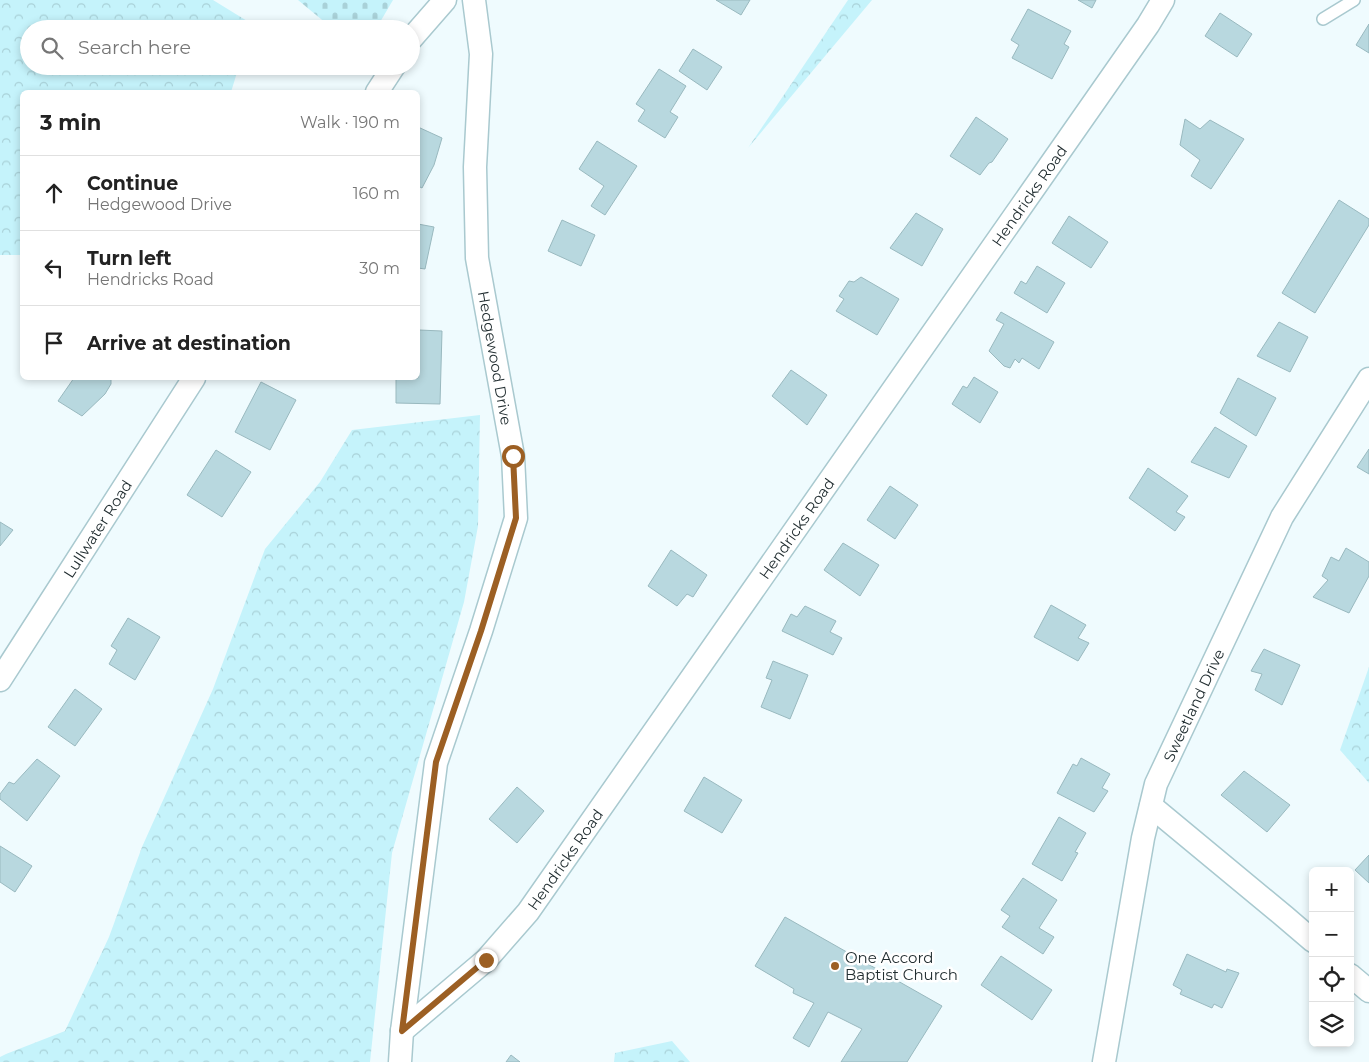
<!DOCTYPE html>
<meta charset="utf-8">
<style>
body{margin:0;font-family:Montserrat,sans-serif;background:#f2f2f2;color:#222}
.controls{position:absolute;right:15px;bottom:15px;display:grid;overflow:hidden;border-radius:8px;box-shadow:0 2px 8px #0003}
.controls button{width:45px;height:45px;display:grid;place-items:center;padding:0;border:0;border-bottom:1px solid #e0e0e0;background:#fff;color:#222;font:25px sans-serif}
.stop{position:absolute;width:15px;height:15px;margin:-11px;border:4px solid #9c5f23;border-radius:50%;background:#fff}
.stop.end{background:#9c5f23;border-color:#fff;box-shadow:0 1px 5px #0008}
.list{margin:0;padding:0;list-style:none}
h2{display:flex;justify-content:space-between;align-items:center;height:65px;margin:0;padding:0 20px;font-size:21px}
h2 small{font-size:16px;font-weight:400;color:#767676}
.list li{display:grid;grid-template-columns:32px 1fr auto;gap:15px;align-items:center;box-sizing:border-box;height:75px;padding:0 20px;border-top:1px solid #e0e0e0}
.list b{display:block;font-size:19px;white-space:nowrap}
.list p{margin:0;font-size:16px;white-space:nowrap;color:#767676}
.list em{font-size:16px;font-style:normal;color:#767676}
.icon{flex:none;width:28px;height:28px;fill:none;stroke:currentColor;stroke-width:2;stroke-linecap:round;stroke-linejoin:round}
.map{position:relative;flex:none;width:1369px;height:1062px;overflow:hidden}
.search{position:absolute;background:#fff;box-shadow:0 2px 8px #0003;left:20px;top:20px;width:400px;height:55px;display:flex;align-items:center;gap:12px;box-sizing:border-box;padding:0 18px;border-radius:28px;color:#767676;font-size:19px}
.panel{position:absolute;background:#fff;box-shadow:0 2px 8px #0003;left:20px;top:90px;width:400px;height:290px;border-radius:8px}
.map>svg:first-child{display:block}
</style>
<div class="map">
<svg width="1369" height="1062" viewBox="0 0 1369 1062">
<defs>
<pattern id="forest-crowns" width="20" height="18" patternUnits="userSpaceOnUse" patternTransform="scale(1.25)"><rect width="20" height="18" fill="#c5f3fb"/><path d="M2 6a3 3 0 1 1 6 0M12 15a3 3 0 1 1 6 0" fill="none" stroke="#a9d1d8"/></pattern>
<pattern id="cemetery-stones" width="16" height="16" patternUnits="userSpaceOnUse" patternTransform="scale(1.25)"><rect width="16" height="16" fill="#c5f3fb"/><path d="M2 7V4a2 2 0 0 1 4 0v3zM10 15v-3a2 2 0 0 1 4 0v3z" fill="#a9d1d8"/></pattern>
</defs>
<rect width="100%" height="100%" fill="#effbfe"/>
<!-- forest -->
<g fill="url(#forest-crowns)">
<path d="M0 0H213L252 24 251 29H29V66H239L231 92H22V255H0Z"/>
<path d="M848 0H872L748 148Z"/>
<path d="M480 415 478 526 464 602 392 853 370 1062H0V1057L6 1054 65 1031 109 937 142 847 213 689 265 549 320 482 352 430Z"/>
<path d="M1369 667V783L1340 750Z"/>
<path d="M672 1041 690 1062H614L615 1053Z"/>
</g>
<!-- cemetery -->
<path fill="url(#cemetery-stones)" d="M298 0H393L376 29H333Z"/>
<!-- building -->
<g fill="#b8d8df" stroke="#99b9bf">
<path d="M716 0H750L741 15Z"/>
<path d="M1078 0H1096L1092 8Z"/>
<path d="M1028 9 1071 31 1064 44 1069 47 1052 79 1012 58 1019 45 1011 40Z"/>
<path d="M1220 13 1252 34 1237 57 1205 36Z"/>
<path d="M1369 24V53L1356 45Z"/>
<path d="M693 49 722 67 707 90 679 71Z"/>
<path d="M659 69 686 86 670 112 678 117 665 138 638 121 645 110 636 104Z"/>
<path d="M976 117 1008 139 992 162 989 163 980 175 950 156Z"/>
<path d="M1185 119 1200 129 1210 120 1244 139 1211 189 1191 176 1200 160 1180 145Z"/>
<path d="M418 127 442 138 434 165 422 188 418 186Z"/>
<path d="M597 141 637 166 605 215 591 206 604 186 579 169Z"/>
<path d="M1339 200 1369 219V225L1315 313 1282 293Z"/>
<path d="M916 213 943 229 922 266 890 248Z"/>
<path d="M1069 216 1108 242 1091 268 1052 243Z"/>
<path d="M562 220 595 235 581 266 548 251Z"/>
<path d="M418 224 434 227 425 269 418 268Z"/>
<path d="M1037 266 1065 283 1047 313 1014 293 1021 281 1026 284Z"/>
<path d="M861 277 899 299 877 335 836 311 844 299 839 296 849 281 854 282Z"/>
<path d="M1001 312 1054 342 1039 369 1022 358 1019 363 1015 359 1010 368 1004 366 989 351 1004 324 996 320Z"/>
<path d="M1279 322 1308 337 1290 372 1257 356Z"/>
<path d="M419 330 442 331 440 404 396 403V378H418V340Z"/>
<path d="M791 370 827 395 807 425 772 396Z"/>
<path d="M974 377 998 392 980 423 952 404 963 386 967 388Z"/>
<path d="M74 378H111V384L105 394 82 416 58 401Z"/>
<path d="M1238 378 1276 398 1256 436 1220 413Z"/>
<path d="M261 382 296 400 270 450 235 432Z"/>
<path d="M1215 427 1247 446 1229 478 1191 462Z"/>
<path d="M1369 449V474L1357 467Z"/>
<path d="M216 450 251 472 222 517 187 495Z"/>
<path d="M1148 468 1188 496 1176 512 1185 517 1175 531 1129 498Z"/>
<path d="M890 486 918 505 895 539 867 520Z"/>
<path d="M0 522 13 530 0 546Z"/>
<path d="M843 543 879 565 860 596 824 570Z"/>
<path d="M1346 548 1369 562V576L1349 613 1313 597 1328 580 1322 576 1331 557 1339 561Z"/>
<path d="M671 550 707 575 693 597 687 594 677 606 648 586Z"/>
<path d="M1051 605 1086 625 1078 638 1089 643 1078 661 1034 637Z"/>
<path d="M805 606 836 621 830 632 842 638 833 655 782 631 791 614 797 617Z"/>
<path d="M128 618 160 637 135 680 109 664 117 650 111 646Z"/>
<path d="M1264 649 1300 665 1282 705 1255 690 1262 674 1251 671Z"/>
<path d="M773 661 808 675 790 719 761 707 772 680 766 678Z"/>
<path d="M75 689 102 709 75 746 48 727Z"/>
<path d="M1081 758 1110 774 1102 788 1108 791 1094 812 1057 793 1073 764 1077 766Z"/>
<path d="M37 759 60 776 27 821 0 799V794L9 782 14 784Z"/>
<path d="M1244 771 1290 805 1267 832 1221 795Z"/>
<path d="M704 777 742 800 722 833 684 811Z"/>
<path d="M517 787 544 811 517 843 489 819Z"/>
<path d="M1059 817 1086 833 1075 852 1078 853 1062 881 1032 864Z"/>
<path d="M0 846 32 866 15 892 0 882Z"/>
<path d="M1369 855V883L1355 870Z"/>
<path d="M1023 878 1057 900 1039 928 1054 937 1043 954 1002 927 1010 916 1001 910Z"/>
<path d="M785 917 942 1006 907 1062H841L862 1029 828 1012 809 1047 793 1038 814 1003 793 993 794 989 755 966Z"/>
<path d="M1187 954 1226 972 1227 969 1239 973 1222 1008 1214 1004 1212 1008 1180 994 1182 990 1173 985Z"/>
<path d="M1001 956 1052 990 1032 1020 981 985Z"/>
<path d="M511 1055 520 1062H506Z"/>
</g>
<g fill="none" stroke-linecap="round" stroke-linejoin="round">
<defs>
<path id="lane" d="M1323 19 1354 0"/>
<g id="street">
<path d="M411 39 445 0"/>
<path d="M377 92 394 66"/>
<path id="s1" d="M0 680 194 378"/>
<path d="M1151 806 1285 917 1313 941"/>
<path d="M1350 975 1369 991"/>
<path id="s2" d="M402 1031 486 960 528 912 1148 25 1163 0"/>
<path d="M400 1062 402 1031 436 763 481 631 516 518 513 456 477 258 475 167 481 54 474 0"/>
<path id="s3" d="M1104 1062 1143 838 1156 784 1282 517 1369 379"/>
</g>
</defs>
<!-- lane casing -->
<use href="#lane" stroke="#a9c9cf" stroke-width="14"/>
<!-- street casing -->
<use href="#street" stroke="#a9c9cf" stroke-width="25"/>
<!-- lane -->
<use href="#lane" stroke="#fff" stroke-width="11"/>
<!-- street -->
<use href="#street" stroke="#fff" stroke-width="22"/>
</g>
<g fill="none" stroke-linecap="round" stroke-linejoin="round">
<!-- route -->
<path stroke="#9c5f23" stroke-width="6" d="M486 960 402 1031 436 762 481 631 516 518 513 456"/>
</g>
<!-- markers -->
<circle fill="#9c5f23" stroke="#fff" stroke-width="2" cx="835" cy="966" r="5"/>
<g text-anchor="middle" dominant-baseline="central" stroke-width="5" stroke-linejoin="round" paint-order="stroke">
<!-- street labels -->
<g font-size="15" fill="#222e31" stroke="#fff">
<text stroke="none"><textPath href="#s2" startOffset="1048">Hendricks Road</textPath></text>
<text transform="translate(495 358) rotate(80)">Hedgewood Drive</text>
<text stroke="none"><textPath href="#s2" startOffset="642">Hendricks Road</textPath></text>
<text stroke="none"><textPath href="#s1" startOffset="180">Lullwater Road</textPath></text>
<text stroke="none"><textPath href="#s3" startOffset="370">Sweetland Drive</textPath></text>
<text stroke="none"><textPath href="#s2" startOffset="238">Hendricks Road</textPath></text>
</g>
<!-- poi labels -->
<g font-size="15" fill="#222e31" stroke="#fff" text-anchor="start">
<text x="845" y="957">One Accord<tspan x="845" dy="17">Baptist Church</tspan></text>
</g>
</g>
</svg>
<div class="controls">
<button>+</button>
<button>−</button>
<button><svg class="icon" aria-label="locate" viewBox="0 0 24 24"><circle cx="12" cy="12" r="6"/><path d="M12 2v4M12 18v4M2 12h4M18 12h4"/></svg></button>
<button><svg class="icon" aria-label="layers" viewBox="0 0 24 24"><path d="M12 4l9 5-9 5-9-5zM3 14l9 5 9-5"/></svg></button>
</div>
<div class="stop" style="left:513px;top:456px"></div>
<div class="stop end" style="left:486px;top:960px"></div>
<div class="search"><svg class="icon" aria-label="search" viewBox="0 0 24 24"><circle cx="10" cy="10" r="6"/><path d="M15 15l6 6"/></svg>Search here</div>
<section class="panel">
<h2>3 min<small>Walk · 190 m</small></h2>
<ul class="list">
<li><svg class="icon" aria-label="ahead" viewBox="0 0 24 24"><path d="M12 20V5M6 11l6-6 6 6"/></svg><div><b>Continue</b><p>Hedgewood Drive</p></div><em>160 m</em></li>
<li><svg class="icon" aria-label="left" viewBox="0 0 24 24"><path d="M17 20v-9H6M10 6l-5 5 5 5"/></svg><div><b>Turn left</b><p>Hendricks Road</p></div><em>30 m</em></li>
<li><svg class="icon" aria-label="arrive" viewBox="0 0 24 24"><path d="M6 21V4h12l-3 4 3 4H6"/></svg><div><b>Arrive at destination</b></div></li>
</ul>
</section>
</div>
